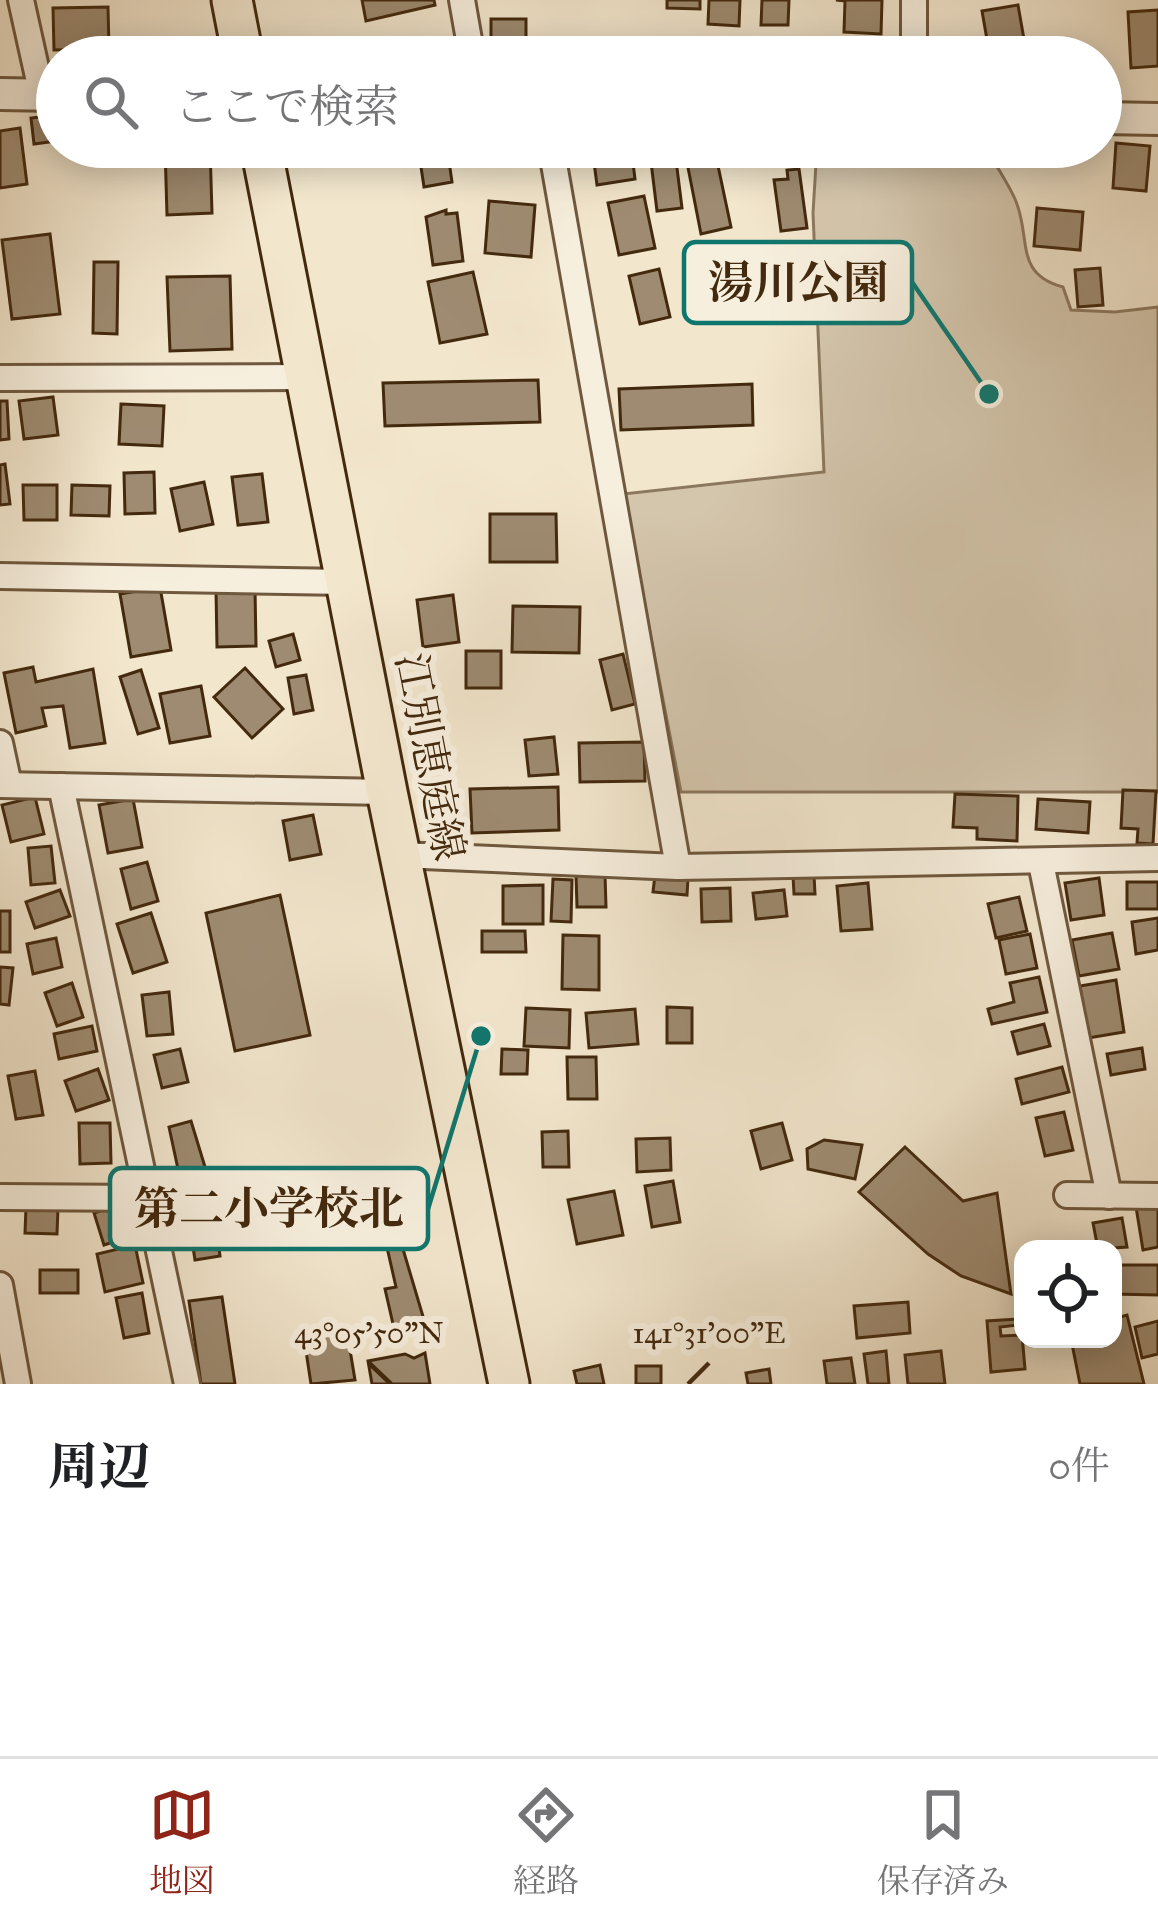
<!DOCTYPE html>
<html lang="ja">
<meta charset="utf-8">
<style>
body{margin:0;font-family:"IM FELL Great Primer","Noto Serif JP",serif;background:#f6f6f6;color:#202124}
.controls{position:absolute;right:36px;bottom:36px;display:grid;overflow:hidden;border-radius:24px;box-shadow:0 6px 30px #0003}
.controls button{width:108px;height:108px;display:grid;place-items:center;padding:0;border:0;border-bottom:3px solid #e0e0e0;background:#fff;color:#202124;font:60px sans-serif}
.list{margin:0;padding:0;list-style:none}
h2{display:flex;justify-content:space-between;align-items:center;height:156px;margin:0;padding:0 48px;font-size:51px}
h2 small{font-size:39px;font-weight:400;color:#757577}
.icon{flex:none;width:66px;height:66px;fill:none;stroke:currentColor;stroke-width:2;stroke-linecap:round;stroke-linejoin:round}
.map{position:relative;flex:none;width:1158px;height:1384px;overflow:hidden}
.search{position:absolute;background:#fff;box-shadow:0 6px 30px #0003;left:36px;right:36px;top:36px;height:132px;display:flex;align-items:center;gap:30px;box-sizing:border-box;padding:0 42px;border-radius:66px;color:#757577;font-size:45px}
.sheet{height:372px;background:#fff}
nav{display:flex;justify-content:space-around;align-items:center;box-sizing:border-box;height:168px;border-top:3px solid #e0e0e0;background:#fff;font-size:33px;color:#757577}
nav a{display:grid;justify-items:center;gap:6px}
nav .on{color:#8f2418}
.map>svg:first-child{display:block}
</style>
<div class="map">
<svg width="1158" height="1384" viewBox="0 0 1158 1384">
<rect width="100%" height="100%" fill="#f2e6cd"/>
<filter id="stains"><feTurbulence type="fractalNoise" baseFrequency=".00167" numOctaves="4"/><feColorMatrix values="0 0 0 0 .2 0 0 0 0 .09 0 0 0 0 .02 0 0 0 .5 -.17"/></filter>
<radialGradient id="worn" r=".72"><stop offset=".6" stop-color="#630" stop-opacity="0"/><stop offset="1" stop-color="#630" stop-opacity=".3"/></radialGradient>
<!-- green -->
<path fill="#d4c6ad" stroke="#8c785e" stroke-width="3" d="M817 147H985C995 164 1007 181 1015 199 1032 237 1013 274 1063 287L1071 310 1115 312 1158 307V792H681L623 494 824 472 813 213Z"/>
<!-- building -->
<g fill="#9e8b71" stroke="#43290e" stroke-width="3">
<path d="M362 0H434L435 5 366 21Z"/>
<path d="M667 0H700V9L667 8Z"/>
<path d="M709 0H740L739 26 708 24Z"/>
<path d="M762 0H789L788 25H761Z"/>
<path d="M836 0H882L881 34 844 32 845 1Z"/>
<path d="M1018 5 1025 45 989 51 982 11Z"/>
<path d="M108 7 109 49 54 50 53 8Z"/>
<path d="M1158 10V66L1131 68 1128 12Z"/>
<rect x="491" y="19" width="35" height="29"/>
<path d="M57 115V141L34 144 31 118Z"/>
<path d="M20 128 27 184 0 188V131Z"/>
<path d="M1116 143 1150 146 1146 191 1113 188Z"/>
<path d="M165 147H210L212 213 167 215Z"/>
<path d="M418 147H447L452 182 424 187Z"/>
<path d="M592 147H631L635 179 597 185Z"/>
<path d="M684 147H714L731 227 701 234Z"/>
<path d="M676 160 682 208 657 211 651 162Z"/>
<path d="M799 169 807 228 781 231 774 180 788 179 787 170Z"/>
<path d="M644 196 655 248 619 255 608 203Z"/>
<path d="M489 201 535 205 531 257 485 253Z"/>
<path d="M1037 208 1083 212 1080 250 1034 246Z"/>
<path d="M446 210V214L457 213 463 261 433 265 426 217Z"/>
<path d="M50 234 60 314 12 319 2 240Z"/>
<path d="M94 262H118L117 334 93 333Z"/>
<path d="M1100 268 1103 305 1078 307 1075 270Z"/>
<path d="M659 269 670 317 640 324 629 276Z"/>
<path d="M473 272 487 334 440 343 428 282Z"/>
<path d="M230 276 232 349 170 351 167 277Z"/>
<path d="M538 380 540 422 385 426 383 383Z"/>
<path d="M752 384 753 425 621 430 619 389Z"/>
<path d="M53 397 58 435 24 439 19 401Z"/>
<path d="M0 401H7L9 439 0 440Z"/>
<path d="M121 404 164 406 162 446 119 444Z"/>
<path d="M5 464 10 504 0 505V465Z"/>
<path d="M154 472 155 513 125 514 124 473Z"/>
<path d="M262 474 268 522 238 525 232 477Z"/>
<path d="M204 482 213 524 180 531 171 489Z"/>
<path d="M23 485H57V520H24Z"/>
<path d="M72 485 110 486 109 516 71 515Z"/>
<path d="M490 514H556L557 562H490Z"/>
<path d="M160 587 171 650 131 657 120 594Z"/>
<path d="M255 589 256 646 217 647 216 590Z"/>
<path d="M453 595 459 642 423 647 417 600Z"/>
<path d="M513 606 580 607 579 653 512 652Z"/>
<path d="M293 634 300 660 276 667 269 641Z"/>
<rect x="466" y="651" width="35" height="37"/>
<path d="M623 654 635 704 612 710 600 660Z"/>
<path d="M33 667 36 682 93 669 105 743 70 748 63 706 42 708 46 726 16 733 4 673Z"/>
<path d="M245 668 283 709 252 738 214 697Z"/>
<path d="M141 670 159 728 138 734 120 677Z"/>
<path d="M306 675 313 710 294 714 288 678Z"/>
<path d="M201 686 210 736 170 743 160 694Z"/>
<path d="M554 737 558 774 529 776 525 740Z"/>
<path d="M644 742 645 781 580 782 579 743Z"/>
<path d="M558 787 559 830 472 833 470 789Z"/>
<path d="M1123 790 1156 791 1153 844 1137 843 1138 829 1121 828Z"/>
<path d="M955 794 1018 796 1017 841 977 839V828L953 827Z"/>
<path d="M35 797 44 834 11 842 2 805Z"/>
<path d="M133 799 142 847 108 853 99 805Z"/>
<path d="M1038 799 1090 802 1088 833 1036 829Z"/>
<path d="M313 815 321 854 290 860 283 821Z"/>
<path d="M51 846 55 883 31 885 28 848Z"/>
<path d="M147 862 158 901 131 909 121 869Z"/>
<path d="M605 874 606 907H577L576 875Z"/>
<path d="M655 875 688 878 687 895 653 892Z"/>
<path d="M814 875 815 894H794L793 876Z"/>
<path d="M1099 878 1104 915 1071 920 1065 883Z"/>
<path d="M553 879 572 880 571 922 551 921Z"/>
<rect x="1127" y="882" width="31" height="27"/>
<path d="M868 883 872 929 841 931 837 886Z"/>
<path d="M543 885V924H503V886Z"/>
<path d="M730 888 731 921 702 922 701 889Z"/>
<path d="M60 890 70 916 35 928 26 902Z"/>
<path d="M784 890 787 916 756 919 753 893Z"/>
<path d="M280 895 310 1035 235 1051 206 913Z"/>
<path d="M1019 897 1027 931 996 938 988 904Z"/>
<rect x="0" y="911" width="10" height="41"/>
<path d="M151 913 167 962 133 973 117 924Z"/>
<path d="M1158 918V950L1136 954 1132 922Z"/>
<path d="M482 931H525L526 952H482Z"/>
<path d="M1112 933 1119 969 1079 976 1072 940Z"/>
<path d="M1030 934 1037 968 1006 974 999 940Z"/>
<path d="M563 935 599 936V990L562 989Z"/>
<path d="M56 938 62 967 33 974 27 944Z"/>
<path d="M0 967 13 968 9 1005 0 1004Z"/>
<path d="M1039 977 1047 1012 992 1024 988 1009 1014 1002 1010 983Z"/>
<path d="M1116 980 1124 1032 1088 1038 1080 986Z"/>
<path d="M72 983 83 1017 57 1026 45 993Z"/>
<path d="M169 992 173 1034 147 1036 142 995Z"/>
<path d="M667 1007 692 1008V1043H667Z"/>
<path d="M526 1008 570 1010 569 1048 524 1046Z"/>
<path d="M635 1009 638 1044 589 1048 586 1013Z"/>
<path d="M1044 1024 1050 1046 1018 1054 1012 1032Z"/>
<path d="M92 1026 97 1051 59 1059 54 1034Z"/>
<path d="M1142 1048 1145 1069 1111 1075 1107 1054Z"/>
<path d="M180 1049 188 1082 162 1088 154 1055Z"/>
<path d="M502 1049 528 1050 527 1074H501Z"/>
<path d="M567 1057H596L597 1099H568Z"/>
<path d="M1062 1067 1069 1092 1022 1104 1016 1079Z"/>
<path d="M98 1069 109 1100 76 1111 65 1081Z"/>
<path d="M35 1071 43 1115 16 1119 8 1076Z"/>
<path d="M1064 1112 1073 1150 1045 1156 1036 1118Z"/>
<path d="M191 1121 212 1190 184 1197 169 1127Z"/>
<path d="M79 1123H110L111 1163 80 1164Z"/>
<path d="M782 1123 792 1160 761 1169 751 1131Z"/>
<path d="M568 1131 569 1167H543L542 1132Z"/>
<path d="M670 1138 671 1170 637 1172 636 1139Z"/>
<path d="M824 1140 862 1145 855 1179 808 1169 807 1149Z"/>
<path d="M905 1147 963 1201 997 1193 1011 1294 961 1276 928 1254 859 1192Z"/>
<path d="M673 1181 680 1222 652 1227 645 1186Z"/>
<path d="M614 1191 623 1235 577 1244 568 1200Z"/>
<path d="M1158 1203V1247L1143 1250 1136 1207Z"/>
<path d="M118 1205 128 1237 104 1245 94 1213Z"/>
<path d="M26 1207 58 1208 57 1234 25 1233Z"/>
<path d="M214 1211 220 1256 195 1260 188 1214Z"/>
<path d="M1122 1218 1127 1247 1098 1249 1093 1223Z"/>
<path d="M400 1239 427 1330 396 1337 385 1289 396 1287 386 1243Z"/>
<path d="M135 1245 143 1283 105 1292 97 1254Z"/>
<path d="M1113 1265H1158V1295L1113 1294Z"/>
<rect x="40" y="1270" width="38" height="23"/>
<path d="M142 1293 149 1333 124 1338 116 1298Z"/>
<path d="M222 1297 235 1384H201L189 1301Z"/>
<path d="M908 1302 910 1333 857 1338 854 1306Z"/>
<path d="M1127 1315 1144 1384H1080L1071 1339H1113V1319Z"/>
<path d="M1018 1319 1019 1325 1000 1327 1001 1336 1022 1335 1025 1369 991 1372 987 1321Z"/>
<path d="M1158 1321V1354L1142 1358 1135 1327Z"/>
<path d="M347 1332 355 1380 311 1384 304 1338Z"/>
<path d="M886 1351 889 1384H868L864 1354Z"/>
<path d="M941 1351 945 1384H908L905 1355Z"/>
<path d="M425 1353 430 1384H372L368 1361 405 1354 414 1358Z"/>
<path d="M851 1358 855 1384H827L824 1361Z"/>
<path d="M600 1365 604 1384H577L574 1371Z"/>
<rect x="636" y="1366" width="25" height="18"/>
<path d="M769 1369 771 1384H748L746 1373Z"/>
</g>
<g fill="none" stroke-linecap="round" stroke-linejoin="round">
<defs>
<g id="minor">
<path d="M21 0 42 95"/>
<path d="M462 0 472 57"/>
<path d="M914 57V0"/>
<path d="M551 147 678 867"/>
<path d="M0 378 305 377"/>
<path d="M0 576 347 582"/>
<path d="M0 743 9 785"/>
<path d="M0 785 387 792"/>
<path d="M61 786 187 1384"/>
<path d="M400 855 678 867 1158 858"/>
<path d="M1041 863 1109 1196"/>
<path d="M1067 1195 1158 1196"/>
<path d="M0 1197 148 1198"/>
<path d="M0 1285 18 1384"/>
</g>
<g id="tertiary">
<path d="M0 94 57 95"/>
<path d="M1101 118 1158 119"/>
</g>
<g id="primary">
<path d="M232 0 243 57"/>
<path d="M261 147 387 792 509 1384"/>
</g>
</defs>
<!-- minor casing -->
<use href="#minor" stroke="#6f583e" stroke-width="30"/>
<!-- tertiary casing -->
<use href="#tertiary" stroke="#6f583e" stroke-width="36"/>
<!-- primary casing -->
<use href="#primary" stroke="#43290e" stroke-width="45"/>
<!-- minor -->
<use href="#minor" stroke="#f7efde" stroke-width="24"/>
<!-- tertiary -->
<use href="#tertiary" stroke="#f7efde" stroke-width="30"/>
<!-- primary -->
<use href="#primary" stroke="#f2e6cd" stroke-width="39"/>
</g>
<!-- ticks -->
<path fill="none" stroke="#43290e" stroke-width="4.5" d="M369 1363 391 1384M688 1384 709 1363"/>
<g text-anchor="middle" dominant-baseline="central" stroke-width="12" stroke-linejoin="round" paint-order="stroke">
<!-- street labels -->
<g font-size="42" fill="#43290e" stroke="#f7efde">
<text transform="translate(430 757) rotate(79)">江別恵庭線</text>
</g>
</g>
<g font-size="30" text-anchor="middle" fill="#43290e" stroke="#f7efde" stroke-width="12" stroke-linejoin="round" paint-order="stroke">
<text x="369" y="1343">43°05'50"N</text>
<text x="709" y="1343">141°31'00"E</text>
</g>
<!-- callouts -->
<path fill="none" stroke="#0f766e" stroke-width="4.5" d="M989 394L912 282M481 1036L428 1209"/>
<g fill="#0f766e" stroke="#f7efde" stroke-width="4.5">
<circle cx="989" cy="394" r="12"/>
<circle cx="481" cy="1036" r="12"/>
</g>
<g fill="#f7efde" stroke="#0f766e" stroke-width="4.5">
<rect x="684" y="242" width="228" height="81" rx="12"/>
<rect x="110" y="1168" width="318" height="81" rx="12"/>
</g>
<g font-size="45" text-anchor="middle" font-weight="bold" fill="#43290e">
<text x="798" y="298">湯川公園</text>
<text x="269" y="1224">第二小学校北</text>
</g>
<rect width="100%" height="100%" filter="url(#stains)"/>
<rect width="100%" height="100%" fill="url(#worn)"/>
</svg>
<div class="controls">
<button><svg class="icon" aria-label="locate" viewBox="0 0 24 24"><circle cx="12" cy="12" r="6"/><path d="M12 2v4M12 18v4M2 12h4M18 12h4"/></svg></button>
</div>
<div class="search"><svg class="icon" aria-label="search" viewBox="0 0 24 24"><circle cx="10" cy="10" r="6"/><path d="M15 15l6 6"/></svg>ここで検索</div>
</div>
<section class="sheet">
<h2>周辺<small>0件</small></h2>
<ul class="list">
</ul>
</section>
<nav>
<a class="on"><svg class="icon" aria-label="map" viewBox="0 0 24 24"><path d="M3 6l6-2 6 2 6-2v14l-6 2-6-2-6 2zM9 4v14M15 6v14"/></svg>地図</a>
<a><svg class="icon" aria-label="directions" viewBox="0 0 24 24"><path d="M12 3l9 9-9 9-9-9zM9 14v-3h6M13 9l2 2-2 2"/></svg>経路</a>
<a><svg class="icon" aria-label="saved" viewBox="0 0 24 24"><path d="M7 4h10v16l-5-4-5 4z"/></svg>保存済み</a>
</nav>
